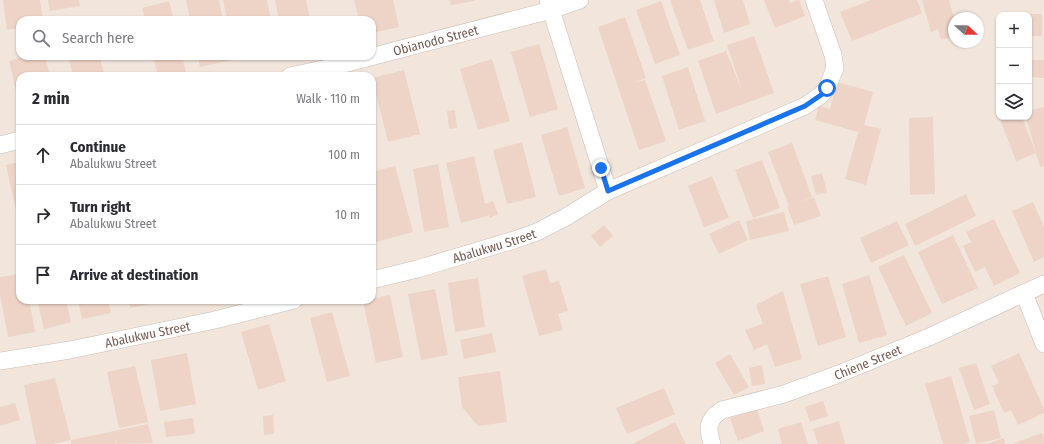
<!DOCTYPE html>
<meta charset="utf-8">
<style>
body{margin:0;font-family:"Fira Sans Condensed",sans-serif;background:#f7f7f7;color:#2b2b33}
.controls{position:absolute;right:12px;top:12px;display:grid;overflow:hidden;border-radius:8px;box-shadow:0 1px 3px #0004}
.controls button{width:36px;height:36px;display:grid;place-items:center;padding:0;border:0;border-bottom:1px solid #e1e1e2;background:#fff;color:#2b2b33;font:20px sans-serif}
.compass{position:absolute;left:948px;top:12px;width:36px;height:36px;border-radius:50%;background:#fff;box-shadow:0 1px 3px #0004;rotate:111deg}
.stop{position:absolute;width:12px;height:12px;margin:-9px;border:3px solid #1a73e8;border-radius:50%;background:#fff}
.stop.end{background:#1a73e8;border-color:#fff;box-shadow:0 1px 4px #0008}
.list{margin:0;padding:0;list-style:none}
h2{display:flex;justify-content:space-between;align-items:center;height:52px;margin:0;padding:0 16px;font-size:17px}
h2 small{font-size:13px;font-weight:400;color:#7c7c81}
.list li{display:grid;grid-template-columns:26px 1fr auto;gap:12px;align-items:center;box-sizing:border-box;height:60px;padding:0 16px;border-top:1px solid #e1e1e2}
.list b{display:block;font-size:15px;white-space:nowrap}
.list p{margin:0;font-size:13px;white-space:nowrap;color:#7c7c81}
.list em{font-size:13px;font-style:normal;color:#7c7c81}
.icon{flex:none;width:22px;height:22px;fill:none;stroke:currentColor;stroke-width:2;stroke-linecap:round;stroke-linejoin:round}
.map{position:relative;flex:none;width:1044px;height:444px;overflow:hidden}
.search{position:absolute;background:#fff;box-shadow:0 1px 3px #0004;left:16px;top:16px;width:360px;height:44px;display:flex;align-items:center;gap:10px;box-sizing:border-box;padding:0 14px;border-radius:12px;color:#7c7c81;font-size:15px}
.panel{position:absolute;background:#fff;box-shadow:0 1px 3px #0004;left:16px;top:72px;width:360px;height:232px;border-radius:12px}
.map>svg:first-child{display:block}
</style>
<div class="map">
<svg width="1044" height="444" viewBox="0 0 1044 444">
<rect width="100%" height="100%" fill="#fbf4ed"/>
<!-- residential -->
<path fill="#f2e6dc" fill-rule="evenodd" d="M0 0H1044V444H0ZM999 15H1029V117H999ZM954 18H978V42H954ZM20 20H372V56H20ZM20 76H372V300H20Z"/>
<!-- building -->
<g fill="#eed3c7">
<path d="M3 0H40L43 20H20V28L7 30Z"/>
<path d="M48 0H79L80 6 50 11Z"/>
<path d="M186 0H219L223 20H190Z"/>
<path d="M223 0H267L271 20H227Z"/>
<path d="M275 0H306L310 20H279Z"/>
<path d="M354 0H393L399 27 372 33V20H359Z"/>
<path d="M450 0H474V1L451 5Z"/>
<path d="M670 0H700L714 41 688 50Z"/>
<path d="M714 0H743L750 24 724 33Z"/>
<path d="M764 0H789L790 3 799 0 805 16 775 28Z"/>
<path d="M871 0H917L922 13 852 41 840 12Z"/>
<path d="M922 0H949L954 19V36L941 40 938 29 931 32Z"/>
<path d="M169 1 174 20H145L142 8Z"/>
<path d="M661 1 680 55 655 64 636 10Z"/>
<rect x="1029" y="14" width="13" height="22"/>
<path d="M625 17 646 78 633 83 645 80 666 141 639 150 598 27Z"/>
<path d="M754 36 774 93 716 114 698 61 726 51 743 93 727 45Z"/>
<path d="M539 44 558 109 530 117 511 52Z"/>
<path d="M27 56H45L50 76H20L19 103 9 61Z"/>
<path d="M68 56H99L105 76H73Z"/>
<path d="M153 56H182L186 72 169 76H158Z"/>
<path d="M198 56H230L231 60 200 67Z"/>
<path d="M234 56H251V57L235 60Z"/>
<path d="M492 59 510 121 478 130 460 69Z"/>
<path d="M1029 60H1044V78L1032 77V83H1029Z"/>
<path d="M688 67 705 121 679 130 662 76Z"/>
<path d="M404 70 420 134 388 142 372 78Z"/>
<path d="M837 82 873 92 864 125 881 129 866 185 845 179 858 132 815 120 819 106 830 109Z"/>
<path d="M1044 107V166L1040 167 1026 117H1029V111Z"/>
<path d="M455 110 457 128 449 129 447 111Z"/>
<path d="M933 117 935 194 910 195 909 118Z"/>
<path d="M999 117H1022L1036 153 1016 161Z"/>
<path d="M567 127 585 188 559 196 541 135Z"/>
<path d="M522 142 536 197 507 204 493 150Z"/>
<path d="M792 143 812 197 795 204 814 197 821 216 794 225 787 206H789L768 152Z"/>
<path d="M474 156 485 204 493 201 498 214 490 218 487 213 488 216 461 223 446 163Z"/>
<path d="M762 160 780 208 753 218 735 170Z"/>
<path d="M20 162V224H19L6 165Z"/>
<path d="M438 164 449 227 424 232 413 169Z"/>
<path d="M395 166 413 232 372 243V172Z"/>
<path d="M822 173 827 192 816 195 811 176Z"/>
<path d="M712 176 729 218 704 227 688 186Z"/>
<path d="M966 194 976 216 915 246 905 224Z"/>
<path d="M1033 202 1044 227V257L1034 262 1012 211Z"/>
<path d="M784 212 789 231 750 240 746 221Z"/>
<path d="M994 219 1020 273 994 286 985 267 975 272 963 246 971 242 966 232Z"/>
<path d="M739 220 748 240 719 254 709 234Z"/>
<path d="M897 221 909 245 871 263 860 238Z"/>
<path d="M604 225 613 236 600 247 591 236Z"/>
<path d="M953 235 978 288 942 304 918 252Z"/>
<path d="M904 255 932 313 906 326 878 267Z"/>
<path d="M546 269 550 283 559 281 568 311 558 314 563 330 539 336 522 276Z"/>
<path d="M20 274V300H29L35 332 8 337 0 294V277Z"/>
<path d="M869 275 887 335 859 343 842 284Z"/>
<path d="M828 276 846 337 818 346 800 284Z"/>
<path d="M478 278 485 327 455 332 448 283Z"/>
<path d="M435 289 448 355 421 360 408 294Z"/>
<path d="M783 291 802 359 775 367 767 344 754 350 745 330 763 324 756 305Z"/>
<path d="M390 295 403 357 376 363 363 301Z"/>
<path d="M37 300H66L71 322 44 329Z"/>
<path d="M78 300H108L111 313 82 319Z"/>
<path d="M128 300H157V302L131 308Z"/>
<path d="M332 312 350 376 327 382 310 318Z"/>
<path d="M269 324 286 381 258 390 241 332Z"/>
<path d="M492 333 496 352 464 359 460 340Z"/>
<path d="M187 353 196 404 160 411 151 360Z"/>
<path d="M1019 353 1044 409V413L1018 425 1011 410 1004 413 992 386 999 383 991 366Z"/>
<path d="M730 354 749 387 734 395 715 363Z"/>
<path d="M976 363 990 404 974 410 959 368Z"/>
<path d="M762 365 765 384 752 386 749 368Z"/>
<path d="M135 366 148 422 119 428 107 372Z"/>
<path d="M500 371 507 422 478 426 462 407 458 377Z"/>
<path d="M951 376 970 442 963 444H943L925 384Z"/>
<path d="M55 378 71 440 52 444H36L24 385Z"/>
<path d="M664 388 675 414 627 434 616 408Z"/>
<path d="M823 401 828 416 810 422 805 407Z"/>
<path d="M15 403 20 420 0 426V407Z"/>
<path d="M757 409 764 431 738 441 730 418Z"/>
<path d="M994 410 1001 438 976 444 969 416Z"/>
<path d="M273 415 274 434 264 435 263 416Z"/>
<path d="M193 418 195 434 166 437 164 422Z"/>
<path d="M839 421 845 444H818L813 429Z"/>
<path d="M675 422 686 444H632Z"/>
<path d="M801 422 808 444H782L778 429Z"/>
<path d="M148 424 153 443 117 444 114 436 116 444H71V440Z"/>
<path d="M1042 433 1044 438V444H1012Z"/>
<path d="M1004 438 1005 444H987Z"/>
</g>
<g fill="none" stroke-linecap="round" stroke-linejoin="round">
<defs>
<g id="street">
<path id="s1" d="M290 76 328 68 551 10 580 0"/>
<path d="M0 145 20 140"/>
<path d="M608 191 805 106 821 95 827 88 835 68 833 55 814 0"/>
<path id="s2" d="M372 280 417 269 514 240 537 232 566 217 608 191 548 0"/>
<path d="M1024 293 1044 344"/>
<path id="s3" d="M0 361 70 350 215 320 294 300"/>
<path id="s4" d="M712 444C707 427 707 420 722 410L784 394 836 375 929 337 1044 284"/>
</g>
</defs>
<!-- street casing -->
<use href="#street" stroke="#cdbcb3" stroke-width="18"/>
<!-- street -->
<use href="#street" stroke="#fff" stroke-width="17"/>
</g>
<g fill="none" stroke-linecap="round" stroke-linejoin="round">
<!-- route -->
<path stroke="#1a73e8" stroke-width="5" d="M601 168 608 191 805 106 821 95 827 88"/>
</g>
<g text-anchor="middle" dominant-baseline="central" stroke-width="3.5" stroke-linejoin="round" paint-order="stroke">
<!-- street labels -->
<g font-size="13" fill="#755b51" stroke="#fef9f3">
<text stroke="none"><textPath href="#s1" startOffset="150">Obianodo Street</textPath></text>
<text stroke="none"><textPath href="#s2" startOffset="127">Abalukwu Street</textPath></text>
<text stroke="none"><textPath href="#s3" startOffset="150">Abalukwu Street</textPath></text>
<text stroke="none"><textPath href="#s4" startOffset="193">Chiene Street</textPath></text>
</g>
</g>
</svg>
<div class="controls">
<button>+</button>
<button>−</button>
<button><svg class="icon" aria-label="layers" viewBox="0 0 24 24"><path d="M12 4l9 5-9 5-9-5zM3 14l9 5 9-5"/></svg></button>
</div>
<svg class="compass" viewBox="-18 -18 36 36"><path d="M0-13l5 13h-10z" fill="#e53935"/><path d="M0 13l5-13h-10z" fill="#7c7c81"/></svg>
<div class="stop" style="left:827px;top:88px"></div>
<div class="stop end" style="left:601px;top:168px"></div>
<div class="search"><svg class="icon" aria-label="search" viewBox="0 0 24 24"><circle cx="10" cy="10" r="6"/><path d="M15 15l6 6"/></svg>Search here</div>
<section class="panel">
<h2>2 min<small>Walk · 110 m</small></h2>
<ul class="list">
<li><svg class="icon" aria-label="ahead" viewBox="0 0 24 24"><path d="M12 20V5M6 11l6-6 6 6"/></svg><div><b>Continue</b><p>Abalukwu Street</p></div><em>100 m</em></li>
<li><svg class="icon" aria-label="right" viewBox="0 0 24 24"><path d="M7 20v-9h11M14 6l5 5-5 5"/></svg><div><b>Turn right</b><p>Abalukwu Street</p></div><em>10 m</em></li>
<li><svg class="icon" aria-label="arrive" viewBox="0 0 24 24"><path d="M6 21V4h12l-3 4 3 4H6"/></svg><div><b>Arrive at destination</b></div></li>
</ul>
</section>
</div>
